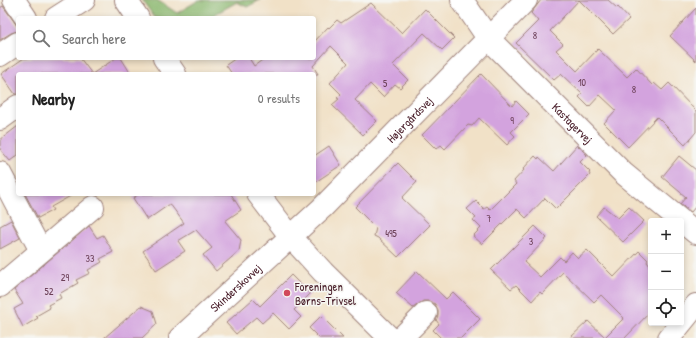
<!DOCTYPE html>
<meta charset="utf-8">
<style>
body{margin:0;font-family:"Patrick Hand",sans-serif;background:#f2f2f2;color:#222}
.controls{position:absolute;right:12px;bottom:12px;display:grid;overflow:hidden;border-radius:4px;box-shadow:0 2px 6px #0003}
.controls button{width:36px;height:36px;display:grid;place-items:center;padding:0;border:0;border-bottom:1px solid #e0e0e0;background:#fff;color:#222;font:20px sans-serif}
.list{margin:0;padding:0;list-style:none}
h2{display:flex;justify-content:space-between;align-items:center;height:52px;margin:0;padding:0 16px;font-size:17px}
h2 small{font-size:13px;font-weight:400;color:#767676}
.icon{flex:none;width:22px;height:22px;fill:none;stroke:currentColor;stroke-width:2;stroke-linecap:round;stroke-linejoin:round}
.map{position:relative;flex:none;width:696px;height:338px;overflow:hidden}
.search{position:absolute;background:#fff;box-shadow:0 2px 6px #0003;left:16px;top:16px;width:300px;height:44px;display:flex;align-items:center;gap:10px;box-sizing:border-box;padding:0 14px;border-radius:4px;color:#767676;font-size:15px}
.panel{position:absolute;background:#fff;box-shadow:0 2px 6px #0003;left:16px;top:72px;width:300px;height:124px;border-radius:4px}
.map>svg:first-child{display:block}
</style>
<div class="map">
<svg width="696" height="338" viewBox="0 0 696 338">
<rect width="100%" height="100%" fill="#f6f6f2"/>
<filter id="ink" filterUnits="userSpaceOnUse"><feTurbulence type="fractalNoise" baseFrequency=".025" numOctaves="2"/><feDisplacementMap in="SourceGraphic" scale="8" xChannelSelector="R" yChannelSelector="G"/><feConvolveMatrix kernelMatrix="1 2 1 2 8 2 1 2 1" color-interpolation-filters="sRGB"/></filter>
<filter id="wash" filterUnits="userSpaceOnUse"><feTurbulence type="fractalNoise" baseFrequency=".012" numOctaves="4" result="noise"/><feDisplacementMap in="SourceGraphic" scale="16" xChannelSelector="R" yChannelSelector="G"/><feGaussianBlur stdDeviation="0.9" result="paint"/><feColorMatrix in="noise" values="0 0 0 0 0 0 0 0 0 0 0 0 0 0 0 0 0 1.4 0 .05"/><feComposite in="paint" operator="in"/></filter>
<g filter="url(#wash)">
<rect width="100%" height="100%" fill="#f1e1c7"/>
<!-- forest -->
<path fill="#8cb86f" stroke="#6b6c4d" d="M142 0H157L177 13 199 0H260L247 7 237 2 208 18H155Z"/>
<g id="blocks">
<!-- building -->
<g fill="#d3a3de">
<path d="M541 0H608L617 8 618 7 629 19 613 34 579 0 550 31 563 44 556 50 577 71 598 49 627 77 636 68 652 85 654 83 662 90 669 83 696 111V132L685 145 657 117 628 147 604 123 616 110 600 95 589 107 579 97 582 94 561 74 554 80 516 43 538 21 531 13Z"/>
<path d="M371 3 402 33 425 9 454 38 442 50 424 33 393 65 408 80 400 88 395 84 383 97 370 84 355 100 377 121 363 135 332 105 339 99 337 98 341 94 330 83 348 63 331 46 313 66 318 74H232L226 65 236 58H249L254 66 265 58H314V42L328 27 329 28 337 20 341 23Z"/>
<path d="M3 6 18 27V31L11 33 0 40V8Z"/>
<path d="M696 8V61L670 36Z"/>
<path d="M24 58H80L92 74H18V94H15L1 74Z"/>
<path d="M116 58H121L131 74H92Z"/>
<path d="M481 74 512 106 516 101 529 114 511 132 515 136 507 145 479 118 472 126 468 125 445 149 441 145 436 149 422 135Z"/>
<path d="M18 126V155L10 161 0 149V140Z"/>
<path d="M577 145 587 155 580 162 590 172 589 173 590 175 556 209 545 198 526 218 517 209 482 244 473 236 481 228 473 220 476 218 467 209 476 201 484 209 487 207 490 210 516 184 514 181 524 170 523 169 535 156 538 159 539 157 554 171Z"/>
<path d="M329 146 341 165 314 183V156Z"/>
<path d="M679 156 696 170V206L691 212 680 204 686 197 662 177Z"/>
<path d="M398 163 417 182 402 198 430 225 398 257 378 238 374 236 376 228 355 207Z"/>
<path d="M25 194H74L51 207 53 210 38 218Z"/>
<path d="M139 194H231L241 210 225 221 241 240 239 251 216 271 203 255 212 248 196 230 178 241 185 251 156 270 143 251 184 223 170 204 147 220 133 198Z"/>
<path d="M604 207 618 218 629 207 644 221 623 242 596 216Z"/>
<path d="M11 220 20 238 0 249V226Z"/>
<path d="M89 226 97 238 103 235 113 252 100 259 102 262 88 270 90 273 76 280 78 283 59 294 61 298 48 305 50 308 36 316 38 318 23 327 14 309 23 304 14 290Z"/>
<path d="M535 226 547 238 524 262 540 277 560 257 564 261 572 252 578 258 587 250 614 277 639 251 648 260 647 262 651 267V311L625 338H570L588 321 605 337 624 318 601 295 594 302 563 272 542 294 540 292 532 301 516 285 511 289 491 270Z"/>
<path d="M417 271 446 299 453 292 480 319 461 338H441L433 330 439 324 436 320 438 316V310L435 304 429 301H423L413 308 396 293Z"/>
<path d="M291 275 310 294 294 310 301 317 289 329 273 313 262 323 256 317 236 334 226 323 253 299 260 306Z"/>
<path d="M141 306 153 311 157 324 142 338H104Z"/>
<path d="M321 316 343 338H319L309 328Z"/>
</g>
</g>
</g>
<g filter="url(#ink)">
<use href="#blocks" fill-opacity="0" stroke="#9e8079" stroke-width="1"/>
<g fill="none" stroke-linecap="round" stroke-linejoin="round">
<defs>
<g id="minor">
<path d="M14 0 26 18"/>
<path d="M126 0 138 18"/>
<path id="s1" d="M462 0 488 38 623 173 696 233"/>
<path d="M56 18 84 0"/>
<path d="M0 55 18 43"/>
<path d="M164 58 175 74"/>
<path d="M0 119 18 106"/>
<path d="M0 173 41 251"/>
<path d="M258 194 291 237 323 272 390 338"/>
<path d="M0 286 93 207"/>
<path id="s2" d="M180 338 322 208 526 0"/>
<path d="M401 338 426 313"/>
<path d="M669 338 696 305"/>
</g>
</defs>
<!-- minor casing -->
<use href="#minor" stroke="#9e8079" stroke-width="24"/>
<!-- minor -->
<use href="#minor" stroke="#fff" stroke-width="22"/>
</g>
</g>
<!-- markers -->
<circle fill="#d1495b" stroke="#f6f6f2" stroke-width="1.5" cx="287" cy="293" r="4"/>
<g text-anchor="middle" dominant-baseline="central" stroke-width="3" stroke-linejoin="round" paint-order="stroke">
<!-- number labels -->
<g font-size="10" fill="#6c4058">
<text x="535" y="35">8</text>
<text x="582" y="82">10</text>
<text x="385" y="83">5</text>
<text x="634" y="89">8</text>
<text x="512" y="120">9</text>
<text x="489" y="218">7</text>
<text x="391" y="233">495</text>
<text x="531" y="241">3</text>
<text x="90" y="258">33</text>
<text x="65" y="277">29</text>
<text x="49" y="291">52</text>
</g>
<!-- street labels -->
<g font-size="12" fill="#4a1f2b" stroke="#f6f6f2">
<text stroke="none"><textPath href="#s2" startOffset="317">Højergårdsvej</textPath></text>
<text stroke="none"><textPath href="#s1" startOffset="166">Kastagervej</textPath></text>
<text stroke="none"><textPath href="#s2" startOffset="75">Skinderskovvej</textPath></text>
</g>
<!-- poi labels -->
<g font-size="12" fill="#4a1f2b" stroke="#f6f6f2" text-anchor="start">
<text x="295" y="286">Foreningen<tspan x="295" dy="14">Børns-Trivsel</tspan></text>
</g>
</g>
</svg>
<div class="controls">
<button>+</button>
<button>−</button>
<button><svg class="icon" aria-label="locate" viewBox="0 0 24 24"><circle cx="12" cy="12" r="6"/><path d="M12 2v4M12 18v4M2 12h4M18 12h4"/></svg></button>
</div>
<div class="search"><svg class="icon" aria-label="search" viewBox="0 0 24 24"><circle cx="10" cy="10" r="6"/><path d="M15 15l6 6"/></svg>Search here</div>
<section class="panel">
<h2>Nearby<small>0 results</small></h2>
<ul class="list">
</ul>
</section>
</div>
